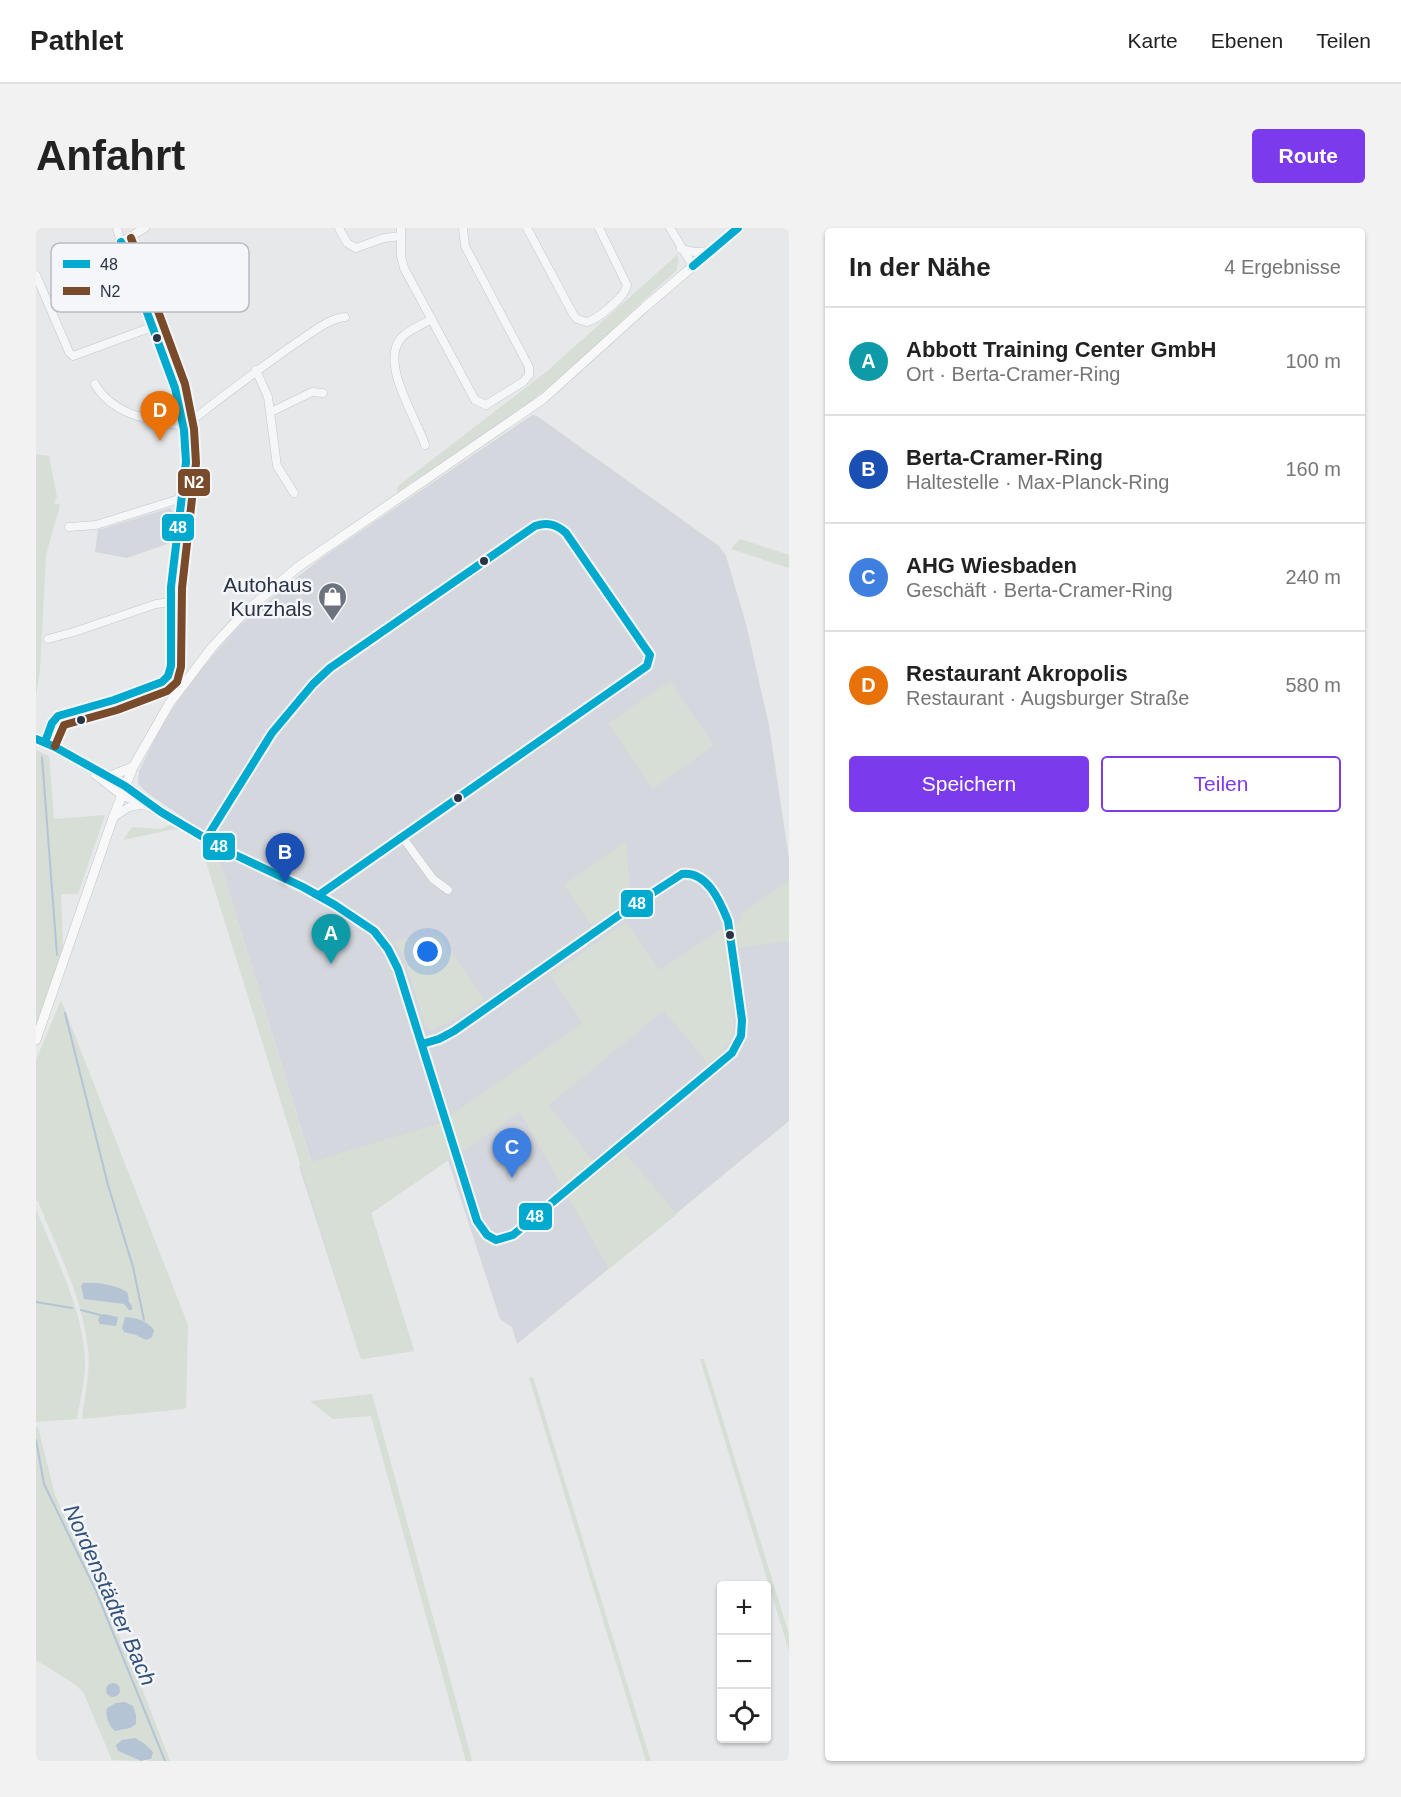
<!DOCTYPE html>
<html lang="de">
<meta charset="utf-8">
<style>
body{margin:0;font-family:Helvetica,sans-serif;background:#f2f2f2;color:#222}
.controls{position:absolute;right:18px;bottom:18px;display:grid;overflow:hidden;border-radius:6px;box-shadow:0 2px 4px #0004}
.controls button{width:54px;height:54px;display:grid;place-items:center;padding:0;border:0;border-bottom:2px solid #e0e0e0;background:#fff;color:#222;font:30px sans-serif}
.you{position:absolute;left:392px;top:724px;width:21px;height:21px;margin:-15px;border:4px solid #fff;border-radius:50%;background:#1a73e8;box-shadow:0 0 0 9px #1a73e833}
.badge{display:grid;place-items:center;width:39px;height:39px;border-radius:50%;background:#7c3aed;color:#fff;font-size:20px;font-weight:700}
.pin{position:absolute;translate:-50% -50px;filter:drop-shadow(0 2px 3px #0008)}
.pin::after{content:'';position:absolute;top:32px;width:21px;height:18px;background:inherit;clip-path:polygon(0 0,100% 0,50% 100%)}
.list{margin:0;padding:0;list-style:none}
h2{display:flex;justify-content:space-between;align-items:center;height:78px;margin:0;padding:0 24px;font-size:26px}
h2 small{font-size:20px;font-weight:400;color:#767676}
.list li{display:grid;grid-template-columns:39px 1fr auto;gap:18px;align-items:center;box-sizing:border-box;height:108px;padding:0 24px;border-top:2px solid #e0e0e0}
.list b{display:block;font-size:22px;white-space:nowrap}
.list p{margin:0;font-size:20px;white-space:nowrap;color:#767676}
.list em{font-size:20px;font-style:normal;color:#767676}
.actions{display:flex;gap:12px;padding:18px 24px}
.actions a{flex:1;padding:14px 0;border:2px solid #7c3aed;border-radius:6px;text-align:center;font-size:21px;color:#7c3aed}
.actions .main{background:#7c3aed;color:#fff}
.icon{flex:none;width:33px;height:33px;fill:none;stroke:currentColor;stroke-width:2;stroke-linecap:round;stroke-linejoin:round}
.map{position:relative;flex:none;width:753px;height:1533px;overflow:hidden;border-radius:6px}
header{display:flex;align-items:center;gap:36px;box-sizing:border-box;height:84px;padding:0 30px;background:#fff;border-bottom:2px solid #e0e0e0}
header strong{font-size:28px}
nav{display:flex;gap:33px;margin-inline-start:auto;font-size:21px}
.intro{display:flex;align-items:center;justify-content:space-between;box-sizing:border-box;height:144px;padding:0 36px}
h1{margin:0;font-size:42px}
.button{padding:15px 27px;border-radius:6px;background:#7c3aed;color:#fff;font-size:21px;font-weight:700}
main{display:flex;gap:36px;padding:0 36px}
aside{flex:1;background:#fff;border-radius:6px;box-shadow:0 2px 4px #0004}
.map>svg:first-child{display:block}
</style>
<header>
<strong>Pathlet</strong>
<nav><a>Karte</a><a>Ebenen</a><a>Teilen</a></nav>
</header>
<div class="intro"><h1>Anfahrt</h1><a class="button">Route</a></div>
<main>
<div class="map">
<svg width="753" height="1533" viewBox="0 0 753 1533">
<rect width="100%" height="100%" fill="#e6e8ea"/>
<!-- built -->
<g fill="#d4d7dd">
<path d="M496 187 501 188 683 318 690 328 710 396 733 497 753 631V893L481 1116 476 1099 464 1091 412 932 335 985 378 1123 325 1131 263 938 275 933 181 625 180 612 110 564 102 555 103 543 123 503 137 480 160 447 200 401 251 357 287 329Z"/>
<path d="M134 280 138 285 134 315 91 330 59 324 62 302Z"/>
</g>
<!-- green -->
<g fill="#d6ded6">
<path d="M641 27 643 33 640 43C587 90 536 142 479 186 442 215 399 237 361 265L362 258 510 144Z"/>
<path d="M0 226 13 228 21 269 18 275 24 277 10 327 4 442 0 467Z"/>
<path d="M704 311 753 327V340L695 321Z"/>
<path d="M634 453 678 517 617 561 572 495Z"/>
<path d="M0 522 13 528 18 591 69 587 42 666H25L27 720 0 797Z"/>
<path d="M135 597 146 603 138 601 87 612 96 599 124 601Z"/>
<path d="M590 613 595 670 556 698 528 657Z"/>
<path d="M168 617 181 625 275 934 405 895 416 930 335 985 378 1123 325 1131 166 621Z"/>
<path d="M753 652V713L702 720 699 696 707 690 705 686Z"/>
<path d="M590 694 624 742 687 700 698 793C696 817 690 821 672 836L628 782 513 877 557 933 528 957 525 956 484 884 429 922 425 921 414 888 547 795 514 747Z"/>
<path d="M404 707 448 771 413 795 394 802 389 797 368 730 357 713Z"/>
<path d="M25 772 152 1097 150 1179 147 1181 46 1191C48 1169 55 1144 52 1122 47 1069 21 1022 2 973H0V832Z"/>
<path d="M589 925 641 986 573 1041 532 969Z"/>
<path d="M0 981C19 1029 46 1078 49 1131 50 1150 44 1172 41 1191L0 1194Z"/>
<path d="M664 1131H668L753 1406V1423Z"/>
<path d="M497 1149 608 1511 615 1533H610L493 1150Z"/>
<path d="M336 1166 425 1491 436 1533H430L335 1188 297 1191 274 1173Z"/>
<path d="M0 1199H2L19 1267 102 1450 134 1533H111L115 1531 82 1523 105 1533 76 1532 47 1464 37 1455 0 1432Z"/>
</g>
<!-- water -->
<g fill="#b4c4d5">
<path d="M47 1055C59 1054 83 1057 92 1065L93 1074 96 1078V1082H93L88 1076 48 1071 45 1058Z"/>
<path d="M68 1086 82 1089 80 1098 64 1096 62 1092 64 1087Z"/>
<path d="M89 1089C101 1090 110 1092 118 1102L116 1109 110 1112 100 1107 88 1104 86 1100Z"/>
<circle cx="77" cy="1462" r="7"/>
<path d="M89 1474 97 1478 100 1487V1496L94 1500 79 1503C73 1498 69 1488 71 1480L80 1475Z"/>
<path d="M99 1510 109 1516 117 1524 115 1531 105 1533 82 1523 80 1517 86 1512Z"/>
</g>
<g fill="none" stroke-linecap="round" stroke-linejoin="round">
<!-- stream -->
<g stroke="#b4c4d5" stroke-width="2">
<path d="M6 529 21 727"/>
<path d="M29 785 72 957 97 1039 108 1092"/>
<path d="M0 1074 36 1080"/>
<path d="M45 1082 64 1087"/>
<path d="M0 1212 8 1256 60 1363 129 1533"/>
</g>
<defs>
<g id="minor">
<path d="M303 0 311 15 320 20 348 10 365 8"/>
<path d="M365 0V28L368 40 439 172 450 177 487 154 493 147V139L429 18 427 0"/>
<path d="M491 0 537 86 541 91 551 94C562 91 589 69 591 57L563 0"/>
<path d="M634 0 657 38"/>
<path d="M85 14 109 0"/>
<path d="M645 21 658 24 676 23"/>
<path d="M0 47 33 124 37 128 116 99"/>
<path d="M220 142 232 169 241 238 258 265"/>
<path d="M59 156C76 186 110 191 141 197L155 193C190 166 224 140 260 115 276 105 291 91 309 89"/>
<path d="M235 184 276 164 287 165"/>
<path d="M389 217C381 190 341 133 367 108 375 101 387 96 396 91"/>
<path d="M33 299 60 297 140 272H146"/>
<path d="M12 411 38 404 120 376 135 374"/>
<path d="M9 514 16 495 22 488 78 472 126 454 132 448 135 438C135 405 133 371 137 338 142 292 155 245 148 198 136 129 98 67 81 0"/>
<path d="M89 558C122 581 154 603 189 622 246 654 336 676 362 741L441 993C448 1009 460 1018 477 1007L696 825 705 808 706 792 692 693 686 679 667 651 655 645 646 646 592 681 418 803 403 811 386 816"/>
<path d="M86 567 117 581"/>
<path d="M78 589 93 579 105 577"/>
<path d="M367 610 397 651 412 662"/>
<path d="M170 611 236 505 250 486 277 456 294 440 499 298C512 293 521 296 530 305L614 427 611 438 367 610 291 660 283 667"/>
</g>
<g id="major">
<path d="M0 511 19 519 89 558"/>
<path d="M59 546 86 567"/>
<path d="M72 549 97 539"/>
<path d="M0 812 77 590 97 539 133 476 177 418 208 385 262 339 507 171 609 79 702 0"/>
</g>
</defs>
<!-- minor casing -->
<use href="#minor" stroke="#c4c6c8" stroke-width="9"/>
<!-- major casing -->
<use href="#major" stroke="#c2c5c8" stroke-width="10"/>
<!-- minor -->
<use href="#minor" stroke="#f5f6f7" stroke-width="8"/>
<!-- major -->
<use href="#major" stroke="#f8f8f8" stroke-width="9"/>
<defs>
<g id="bus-1">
<path d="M657 38 702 0"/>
<path d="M0 511 19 519 89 558 125 584 189 622 267 659 299 677 338 703 352 721 362 741 441 993 451 1007 460 1012 477 1007 696 825 705 808 706 792 692 693C684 673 671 643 646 646L592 681 418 803 403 811 386 816"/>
<path d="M9 514 16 495 22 488 78 472 126 454 132 448 135 438V359L150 234 148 202 139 160 85 14"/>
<path d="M170 611 236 505 277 456 294 440 499 298C511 294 520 296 530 305L614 427 611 438 283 667"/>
</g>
<path id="bus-2" d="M19 518 28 497 81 482 131 463 141 454 145 439 146 360 160 235 158 201 149 156 95 10"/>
</defs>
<!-- bus-1 casing -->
<use href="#bus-1" stroke="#f4f6f9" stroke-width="12"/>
<!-- bus-2 casing -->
<use href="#bus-2" stroke="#f4f6f9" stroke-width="12"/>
<!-- bus-1 -->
<use href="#bus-1" stroke="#00a9ce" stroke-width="8"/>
<!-- bus-2 -->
<use href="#bus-2" stroke="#7a4b2a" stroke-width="8"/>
</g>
<!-- icons -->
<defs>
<symbol id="shop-pin" viewBox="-11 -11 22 30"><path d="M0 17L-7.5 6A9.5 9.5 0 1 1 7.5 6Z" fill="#6c737f" stroke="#f4f6f9"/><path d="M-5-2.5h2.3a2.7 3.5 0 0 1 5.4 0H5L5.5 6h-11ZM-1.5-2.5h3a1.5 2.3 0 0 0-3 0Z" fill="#fff"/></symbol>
</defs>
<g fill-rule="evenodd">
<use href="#shop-pin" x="280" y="352" width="33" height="45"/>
</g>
<!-- markers -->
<g fill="#2b3445" stroke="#f4f6f9" stroke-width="2">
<circle cx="121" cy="110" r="5"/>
<circle cx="448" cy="333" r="5"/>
<circle cx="45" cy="492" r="5"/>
<circle cx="422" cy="570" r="5"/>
<circle cx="694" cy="707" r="5"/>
</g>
<g text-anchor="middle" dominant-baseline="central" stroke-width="5" stroke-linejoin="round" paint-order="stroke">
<!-- poi labels -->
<g font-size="21" fill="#2b3445" stroke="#f4f6f9" text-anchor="end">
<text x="276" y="356">Autohaus<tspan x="276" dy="24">Kurzhals</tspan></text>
</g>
<!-- water labels -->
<g font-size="22" font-style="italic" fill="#34527a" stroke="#f4f6f9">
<text transform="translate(74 1367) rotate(66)">Nordenstädter Bach</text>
</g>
</g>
<!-- legend -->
<rect x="15" y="15" width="198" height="69" rx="9" fill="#f4f6f9" stroke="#b8bcc3" stroke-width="1.5"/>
<rect x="27" y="32" width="27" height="8" fill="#00a9ce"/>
<rect x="27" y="59" width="27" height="8" fill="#7a4b2a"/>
<g font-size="16" fill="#2b3445">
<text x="64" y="42">48</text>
<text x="64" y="69">N2</text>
</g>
<g stroke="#f4f6f9" stroke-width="2">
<rect x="141" y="240" width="34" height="29" rx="6" fill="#7a4b2a"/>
<rect x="125" y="285" width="34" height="29" rx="6" fill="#00a9ce"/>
<rect x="166" y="604" width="34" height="29" rx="6" fill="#00a9ce"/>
<rect x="584" y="661" width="34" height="29" rx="6" fill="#00a9ce"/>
<rect x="482" y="974" width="35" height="29" rx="6" fill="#00a9ce"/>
</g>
<g font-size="16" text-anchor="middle" font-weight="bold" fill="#fff">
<text x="158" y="260">N2</text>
<text x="142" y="305">48</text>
<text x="183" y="624">48</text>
<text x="601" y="681">48</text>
<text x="499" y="994">48</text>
</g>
</svg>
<div class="controls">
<button>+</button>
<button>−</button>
<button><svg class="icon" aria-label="locate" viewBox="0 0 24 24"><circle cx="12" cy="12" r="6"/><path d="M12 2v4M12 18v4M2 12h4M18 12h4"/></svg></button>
</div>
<div class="you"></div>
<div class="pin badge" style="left:295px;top:736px;background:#0f9aa8">A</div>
<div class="pin badge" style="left:249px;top:655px;background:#1a4fb4">B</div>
<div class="pin badge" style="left:476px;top:950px;background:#3f7fe0">C</div>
<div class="pin badge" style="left:124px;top:213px;background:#e8710a">D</div>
</div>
<aside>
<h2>In der Nähe<small>4 Ergebnisse</small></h2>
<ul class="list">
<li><span class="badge" style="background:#0f9aa8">A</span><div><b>Abbott Training Center GmbH</b><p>Ort · Berta-Cramer-Ring</p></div><em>100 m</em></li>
<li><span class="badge" style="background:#1a4fb4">B</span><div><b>Berta-Cramer-Ring</b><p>Haltestelle · Max-Planck-Ring</p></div><em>160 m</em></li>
<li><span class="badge" style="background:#3f7fe0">C</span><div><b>AHG Wiesbaden</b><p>Geschäft · Berta-Cramer-Ring</p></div><em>240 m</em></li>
<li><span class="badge" style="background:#e8710a">D</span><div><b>Restaurant Akropolis</b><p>Restaurant · Augsburger Straße</p></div><em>580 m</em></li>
</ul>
<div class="actions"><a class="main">Speichern</a><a>Teilen</a></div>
</aside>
</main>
